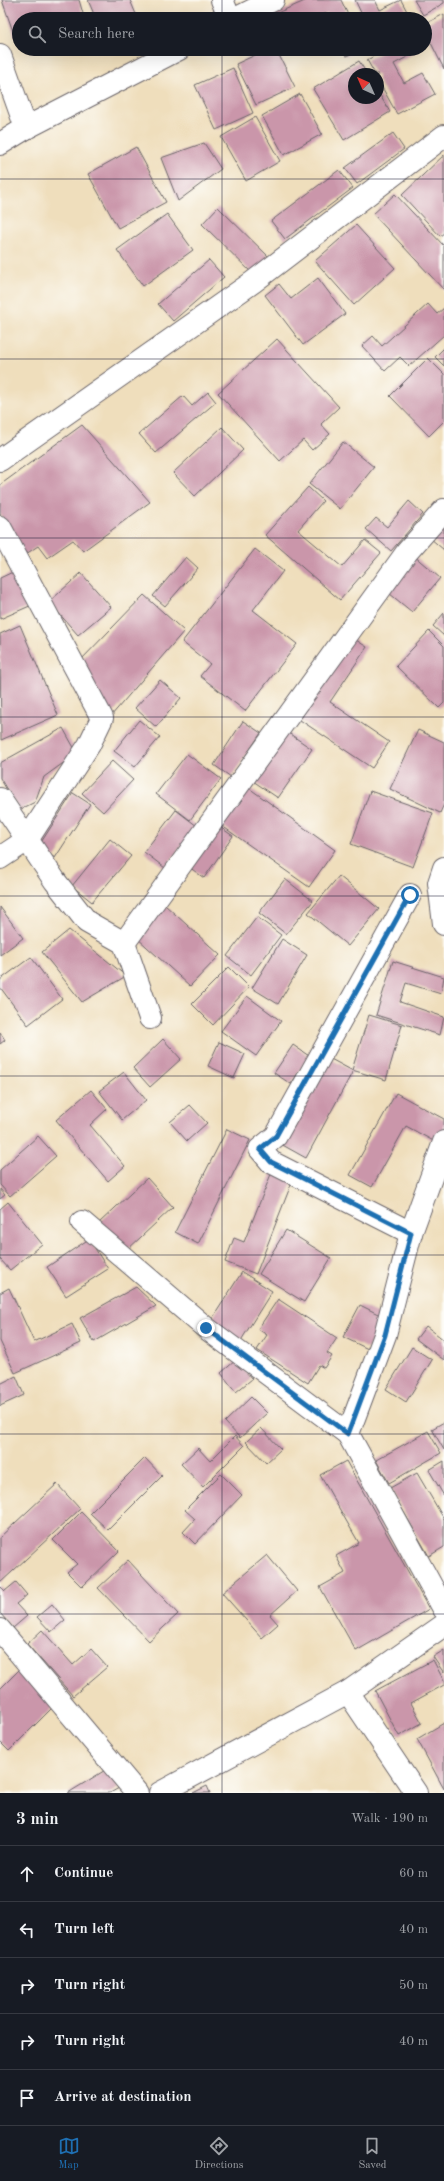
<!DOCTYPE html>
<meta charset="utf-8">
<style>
body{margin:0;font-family:"Old Standard TT",serif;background:#242831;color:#f1f3f6}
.compass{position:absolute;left:348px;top:68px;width:36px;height:36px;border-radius:50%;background:#171b24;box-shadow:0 4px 16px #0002;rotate:315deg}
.stop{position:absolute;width:12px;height:12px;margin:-9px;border:3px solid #1f6fb2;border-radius:50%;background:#fff}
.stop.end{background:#1f6fb2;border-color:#fff;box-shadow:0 1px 4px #0008}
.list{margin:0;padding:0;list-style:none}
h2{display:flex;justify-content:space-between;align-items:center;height:52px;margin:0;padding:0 16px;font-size:17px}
h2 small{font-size:13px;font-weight:400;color:#9ea1a6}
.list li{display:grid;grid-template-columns:26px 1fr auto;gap:12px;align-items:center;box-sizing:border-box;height:56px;padding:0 16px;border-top:1px solid #363941}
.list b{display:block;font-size:15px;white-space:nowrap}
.list em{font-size:13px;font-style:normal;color:#9ea1a6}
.icon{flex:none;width:22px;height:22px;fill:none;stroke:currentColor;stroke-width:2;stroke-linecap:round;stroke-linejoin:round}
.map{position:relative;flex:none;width:444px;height:1793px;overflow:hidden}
.search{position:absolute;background:#171b24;box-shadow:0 4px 16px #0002;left:12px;right:12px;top:12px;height:44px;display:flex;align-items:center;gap:10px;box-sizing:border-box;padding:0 14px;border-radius:22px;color:#9ea1a6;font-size:15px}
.sheet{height:332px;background:#171b24}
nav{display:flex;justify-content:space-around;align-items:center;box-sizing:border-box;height:56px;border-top:1px solid #363941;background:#171b24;font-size:11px;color:#9ea1a6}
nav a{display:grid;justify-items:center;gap:2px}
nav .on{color:#1f6fb2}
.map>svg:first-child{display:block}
</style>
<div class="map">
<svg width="444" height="1793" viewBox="0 0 444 1793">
<rect width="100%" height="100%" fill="#fdfcf7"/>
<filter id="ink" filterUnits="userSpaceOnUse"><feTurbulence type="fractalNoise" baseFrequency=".025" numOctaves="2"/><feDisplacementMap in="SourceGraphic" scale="8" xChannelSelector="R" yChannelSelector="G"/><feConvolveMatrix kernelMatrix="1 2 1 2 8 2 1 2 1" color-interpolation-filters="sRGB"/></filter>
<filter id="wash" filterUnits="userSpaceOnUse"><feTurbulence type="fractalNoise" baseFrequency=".012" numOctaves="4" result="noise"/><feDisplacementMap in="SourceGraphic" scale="16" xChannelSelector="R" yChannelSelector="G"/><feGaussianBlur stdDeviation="0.9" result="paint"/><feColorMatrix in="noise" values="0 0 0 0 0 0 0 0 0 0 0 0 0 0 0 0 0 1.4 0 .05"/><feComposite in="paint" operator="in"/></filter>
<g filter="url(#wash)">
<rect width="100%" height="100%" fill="#efdebc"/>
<g id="blocks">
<!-- building -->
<g fill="#ca96aa">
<path d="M2 0H79L84 17 77 19H19V39L16 40Z"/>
<path d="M88 0H130L138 19H96Z"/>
<path d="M307 0H341L350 19H330L327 13 313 19H269L268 17Z"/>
<path d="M355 0H375L380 10 401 0 411 19H364Z"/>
<path d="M414 0H444V3L423 15Z"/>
<path d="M444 14V69L425 31V24Z"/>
<path d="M268 49H276L295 87 256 105 236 64Z"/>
<path d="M343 49H363L346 56Z"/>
<path d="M388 49H422L394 64 404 83 423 73 435 94 397 114 378 80V74H375L367 60Z"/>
<path d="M359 61 367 74H354V98H378V92L390 112 344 140 313 89Z"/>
<path d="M233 68 253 113 216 130 195 85Z"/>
<path d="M300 94 322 134 284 155 262 116Z"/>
<path d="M255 117 280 161 246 181 221 137Z"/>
<path d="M393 133 404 149 357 184 345 168Z"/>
<path d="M204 143 221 169 178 201 161 158Z"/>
<path d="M136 147 166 202 118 228 88 174Z"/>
<path d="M444 155V233L440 236 402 195Z"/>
<path d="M339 170 353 188 285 239 271 221Z"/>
<path d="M395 194 444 246V290L373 214Z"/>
<path d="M218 207 272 260 256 277 202 224Z"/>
<path d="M167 214 193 250 143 286 117 250Z"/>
<path d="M356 225 395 268 354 305 315 261Z"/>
<path d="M209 260 224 277 173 321 158 304Z"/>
<path d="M318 278 345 314 303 345 265 295 279 284 291 299Z"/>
<path d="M428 304 437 314 444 308V335L409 366 400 357 385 371 362 346 373 336 382 346Z"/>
<path d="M277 339 339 407 321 424 330 434 312 450 303 440 280 461 218 393Z"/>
<path d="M444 348V366L435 357Z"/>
<path d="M428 358 444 374V421L429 436 390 396Z"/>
<path d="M208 392 216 402 156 453 139 434 183 396 192 406Z"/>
<path d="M82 425 150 502 83 551 73 540 47 558 38 546 20 558 0 513V485Z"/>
<path d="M222 427 243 450 195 496 173 473Z"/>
<path d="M343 442 374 467 340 509 309 484Z"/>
<path d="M308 487 323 501 298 530 342 567 365 540 381 553 340 600 265 535Z"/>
<path d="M409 501 423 514 391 551 366 529 376 518 387 527Z"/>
<path d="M444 522V550L430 538Z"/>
<path d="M255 549 283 571 253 610 297 644 245 711 200 676 210 664 182 642Z"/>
<path d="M413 555 440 578 412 612 384 589Z"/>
<path d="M186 557 198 568 165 606 153 596Z"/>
<path d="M17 570 32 605 0 619V578Z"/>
<path d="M81 573 111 607 78 635 49 602Z"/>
<path d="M144 595 184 631 111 716 78 663Z"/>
<path d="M444 613V636L433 626Z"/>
<path d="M20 625 58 715 1 740 0 634Z"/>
<path d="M429 631 444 646V703L439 708 396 666Z"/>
<path d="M348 635 367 647 330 702 389 742 372 768 294 716Z"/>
<path d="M160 680 181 698 156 727 135 708Z"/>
<path d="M139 720 160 737 135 767 114 751Z"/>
<path d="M243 721 261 733 231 777 214 765Z"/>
<path d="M63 728 77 753 44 777 35 802 19 810 0 778V763Z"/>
<path d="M418 730 444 742V804L440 813 390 789Z"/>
<path d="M287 732 312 749 278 798 253 781Z"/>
<path d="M187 754 221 779 190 820 156 794Z"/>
<path d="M112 761 133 780 103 812 82 793Z"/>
<path d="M242 783 335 850 309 887 215 821Z"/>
<path d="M370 791 433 813 413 867 351 844Z"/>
<path d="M73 793 90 804 55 858 38 847Z"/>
<path d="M176 810 197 826 165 868 144 852Z"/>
<path d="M214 823 233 836 204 878 185 864Z"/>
<path d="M110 839 131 856 92 902 72 886Z"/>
<path d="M339 876 379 909 348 946 308 913Z"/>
<path d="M285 879 313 901 286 934 259 913Z"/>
<path d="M165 905 220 955 190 986 136 937Z"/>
<path d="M0 907 23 938 0 955Z"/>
<path d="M257 917 281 935 251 975 227 956Z"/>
<path d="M69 930 126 976 82 1002 42 952Z"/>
<path d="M282 939 307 955 278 1004 252 988Z"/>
<path d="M31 957 62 999 28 1025 0 987V980Z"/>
<path d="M393 961 444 977 441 994 406 983 400 1002 444 1017 440 1035 376 1015Z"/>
<path d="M229 967 249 987 213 1025 192 1004Z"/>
<path d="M247 996 281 1021 256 1056 221 1031Z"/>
<path d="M369 1015 402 1025 386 1080 352 1070Z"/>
<path d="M0 1032 5 1040 0 1044Z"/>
<path d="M163 1039 181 1059 150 1087 133 1068Z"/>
<path d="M219 1042 245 1054 234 1078 208 1066Z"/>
<path d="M293 1045 309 1056 291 1084 274 1073Z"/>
<path d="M327 1057 353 1071 306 1158 279 1143Z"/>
<path d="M124 1072 146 1100 122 1120 99 1091Z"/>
<path d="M91 1090 107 1109 90 1125 125 1166 108 1181 56 1120Z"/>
<path d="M396 1093 444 1119V1136L439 1144 406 1126 372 1187 350 1175Z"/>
<path d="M190 1105 207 1123 187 1141 170 1122Z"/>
<path d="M227 1129 250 1140 198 1244 175 1232Z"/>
<path d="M38 1136 56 1156 10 1196 0 1185V1170Z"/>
<path d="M273 1169 294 1177 256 1274 225 1262 234 1238 244 1242Z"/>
<path d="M147 1178 173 1207 126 1251 99 1223Z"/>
<path d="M0 1189 5 1195 0 1199Z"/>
<path d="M8 1202 42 1244 10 1270 0 1259V1209Z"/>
<path d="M286 1230 331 1258 304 1302 259 1274Z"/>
<path d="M89 1239 108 1269 66 1296 47 1267Z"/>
<path d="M242 1272 272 1291 240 1342 210 1322Z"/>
<path d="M136 1287 156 1306 94 1342 80 1318Z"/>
<path d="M9 1288 34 1342 72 1324 81 1343 15 1373 0 1341V1293Z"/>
<path d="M278 1299 337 1338 327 1353 332 1356 324 1368 319 1365 308 1383 257 1350 267 1335 258 1329Z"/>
<path d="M360 1305 384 1317 368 1349 343 1337Z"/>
<path d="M426 1326 444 1340V1360L416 1339Z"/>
<path d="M412 1347 432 1360 406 1402 386 1389Z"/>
<path d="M236 1360 252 1379 236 1392 221 1373Z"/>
<path d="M16 1376 24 1395 0 1406V1384Z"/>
<path d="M251 1397 267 1413 240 1438 225 1422Z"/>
<path d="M444 1422V1450L432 1429Z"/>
<path d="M261 1428 281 1449 266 1463 246 1442Z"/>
<path d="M428 1431 441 1453 389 1483 376 1460Z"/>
<path d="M235 1436 244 1446 203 1487 181 1464 198 1448 210 1461Z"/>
<path d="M145 1458 162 1476 108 1530 90 1513Z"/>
<path d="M346 1461 429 1609 356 1651 320 1587 345 1573 336 1556 359 1543 320 1475Z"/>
<path d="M444 1461V1496L429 1470Z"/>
<path d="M417 1473 444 1519V1547L429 1556 390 1488Z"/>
<path d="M221 1474 242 1495 195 1544 183 1532 195 1519 185 1510Z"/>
<path d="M57 1484 80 1509 0 1583V1537Z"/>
<path d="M81 1512 119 1551 82 1587 67 1572 77 1564 53 1540Z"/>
<path d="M267 1555 297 1591 270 1615 278 1624 262 1638 222 1593Z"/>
<path d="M128 1560 178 1614 149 1641 98 1588Z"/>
<path d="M16 1582 27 1595 16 1604 27 1616 13 1628 0 1613V1588L1 1587 5 1591Z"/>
<path d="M52 1604 65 1620 51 1632 37 1617Z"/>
<path d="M42 1630 73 1665 91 1649 107 1667 73 1696 27 1644Z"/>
<path d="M444 1650V1673L433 1657Z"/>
<path d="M433 1660 444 1681V1685L411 1703 422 1723 399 1736 375 1691Z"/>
<path d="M21 1668 56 1704 9 1751 0 1742V1689Z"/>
<path d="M444 1723V1789L417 1739Z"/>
<path d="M107 1769 119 1788 110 1793H68Z"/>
<path d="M207 1786 210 1793H193Z"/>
</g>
</g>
</g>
<g filter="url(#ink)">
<use href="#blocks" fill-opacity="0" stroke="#6a6468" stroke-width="1"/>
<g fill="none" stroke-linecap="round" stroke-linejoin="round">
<defs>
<g id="minor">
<path d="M222 0 230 19"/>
<path d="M235 19 273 0"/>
<path d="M0 55 26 128 179 49"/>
<path d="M0 144 26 128"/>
<path d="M0 460 253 282 444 136"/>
<path d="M0 527 102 718 89 745 27 840 0 858"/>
<path d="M0 799 55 881 87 922 124 943 150 1018"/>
<path d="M444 868 439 883 444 924"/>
<path d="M410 895 276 1136 260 1149 271 1162 411 1233"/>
<path d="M124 943 407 552 444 510"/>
<path d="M444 1142 411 1233 385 1335 348 1434 444 1609"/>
<path d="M82 1222 206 1328 348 1434"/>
<path d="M0 1630 137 1793"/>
<path d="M348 1692 416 1793"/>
<path d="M160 1793 348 1692 444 1625"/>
</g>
</defs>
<!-- minor casing -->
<use href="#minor" stroke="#6a6468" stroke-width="24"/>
<!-- minor -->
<use href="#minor" stroke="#fff" stroke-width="22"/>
</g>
</g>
<g fill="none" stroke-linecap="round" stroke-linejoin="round" filter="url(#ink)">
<!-- route -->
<path stroke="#1f6fb2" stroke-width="5" d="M206 1328 348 1434 385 1335 411 1233 271 1162 260 1149 276 1136 410 895"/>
</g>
<!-- grid -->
<path fill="none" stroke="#22223b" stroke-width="1" stroke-opacity="0.55" d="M222 0V19M222 49V1793M0 179H444M0 359H444M0 538H444M0 717H444M0 896H444M0 1076H444M0 1255H444M0 1434H444M0 1614H444"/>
</svg>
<svg class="compass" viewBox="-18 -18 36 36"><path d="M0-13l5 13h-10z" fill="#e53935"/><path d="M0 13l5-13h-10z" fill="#9ea1a6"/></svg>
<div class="stop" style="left:410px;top:895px"></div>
<div class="stop end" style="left:206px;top:1328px"></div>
<div class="search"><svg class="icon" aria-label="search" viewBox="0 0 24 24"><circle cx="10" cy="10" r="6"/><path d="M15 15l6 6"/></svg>Search here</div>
</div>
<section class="sheet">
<h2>3 min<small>Walk · 190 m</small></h2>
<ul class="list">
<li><svg class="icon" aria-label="ahead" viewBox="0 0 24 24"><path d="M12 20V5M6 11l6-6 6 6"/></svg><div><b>Continue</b></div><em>60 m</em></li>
<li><svg class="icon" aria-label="left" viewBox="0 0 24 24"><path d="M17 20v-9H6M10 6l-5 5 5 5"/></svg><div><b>Turn left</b></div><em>40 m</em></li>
<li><svg class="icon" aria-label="right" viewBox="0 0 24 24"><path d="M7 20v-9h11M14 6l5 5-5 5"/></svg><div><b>Turn right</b></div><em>50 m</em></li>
<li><svg class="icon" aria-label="right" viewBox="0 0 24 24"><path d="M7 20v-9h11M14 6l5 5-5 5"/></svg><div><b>Turn right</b></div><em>40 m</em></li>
<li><svg class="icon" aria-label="arrive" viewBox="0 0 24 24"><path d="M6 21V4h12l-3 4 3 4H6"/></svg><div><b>Arrive at destination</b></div></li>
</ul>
</section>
<nav>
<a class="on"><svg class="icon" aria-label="map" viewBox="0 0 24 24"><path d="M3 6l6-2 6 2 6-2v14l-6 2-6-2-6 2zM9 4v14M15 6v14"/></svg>Map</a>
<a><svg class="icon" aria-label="directions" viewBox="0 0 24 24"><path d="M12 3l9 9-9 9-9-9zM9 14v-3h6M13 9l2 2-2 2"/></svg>Directions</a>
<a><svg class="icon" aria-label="saved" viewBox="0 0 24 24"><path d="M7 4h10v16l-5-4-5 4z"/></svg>Saved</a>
</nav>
